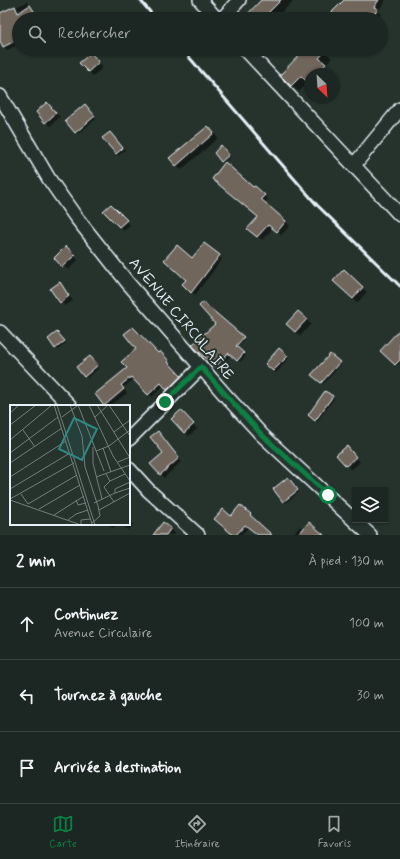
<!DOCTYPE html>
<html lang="fr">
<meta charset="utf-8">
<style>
body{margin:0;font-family:Mynerve,sans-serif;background:#29322f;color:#f1f3f6}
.controls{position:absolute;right:12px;bottom:12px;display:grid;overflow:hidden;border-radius:0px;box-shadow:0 1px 3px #0004}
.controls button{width:36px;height:36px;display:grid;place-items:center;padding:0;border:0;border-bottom:1px solid #3a4340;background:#1c2622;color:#f1f3f6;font:20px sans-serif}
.compass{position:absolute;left:304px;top:68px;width:36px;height:36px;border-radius:50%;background:#1c2622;box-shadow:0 1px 3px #0004;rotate:155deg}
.stop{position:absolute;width:12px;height:12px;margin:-9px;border:3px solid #0b8043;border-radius:50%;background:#fff}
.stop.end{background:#0b8043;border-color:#fff;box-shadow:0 1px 4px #0008}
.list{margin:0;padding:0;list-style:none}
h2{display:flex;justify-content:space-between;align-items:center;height:52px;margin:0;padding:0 16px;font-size:17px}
h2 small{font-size:13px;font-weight:400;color:#a0a5a5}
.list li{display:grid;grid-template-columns:26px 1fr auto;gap:12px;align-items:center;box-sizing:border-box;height:72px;padding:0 16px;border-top:1px solid #3a4340}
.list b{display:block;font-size:15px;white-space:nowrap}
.list p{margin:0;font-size:13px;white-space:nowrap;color:#a0a5a5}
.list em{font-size:13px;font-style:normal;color:#a0a5a5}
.icon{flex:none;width:22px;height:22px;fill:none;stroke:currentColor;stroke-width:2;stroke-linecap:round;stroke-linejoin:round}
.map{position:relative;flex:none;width:400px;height:535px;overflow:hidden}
.search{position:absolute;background:#1c2622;box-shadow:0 1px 3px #0004;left:12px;right:12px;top:12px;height:44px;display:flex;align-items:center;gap:10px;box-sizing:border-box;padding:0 14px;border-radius:22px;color:#a0a5a5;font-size:15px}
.sheet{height:268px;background:#1c2622}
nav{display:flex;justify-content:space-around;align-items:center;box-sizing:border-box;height:56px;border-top:1px solid #3a4340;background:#1c2622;font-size:11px;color:#a0a5a5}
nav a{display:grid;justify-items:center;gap:2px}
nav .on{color:#0b8043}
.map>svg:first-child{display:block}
</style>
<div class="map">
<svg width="400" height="535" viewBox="0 0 400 535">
<rect width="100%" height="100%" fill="#26332d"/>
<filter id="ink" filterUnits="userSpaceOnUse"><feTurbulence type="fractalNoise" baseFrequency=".025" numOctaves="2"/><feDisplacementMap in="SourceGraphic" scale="8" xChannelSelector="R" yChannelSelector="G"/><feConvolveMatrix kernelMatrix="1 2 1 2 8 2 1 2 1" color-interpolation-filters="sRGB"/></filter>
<g filter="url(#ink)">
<!-- shadow -->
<g fill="#0007">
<path d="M263 0H294L275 19H244Z"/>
<path d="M345 0H386L378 11 381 14 378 19H326Z"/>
<path d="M27 2 39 19H19V44L7 50 4 46 0 38V14Z"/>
<path d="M72 14 77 19H66Z"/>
<path d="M307 49H322L332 58 325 65 332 72 330 74H310V84L308 82 299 92 281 75Z"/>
<path d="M95 58 103 67 93 76 88 71Z"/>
<path d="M84 106 96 119 78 134 66 121Z"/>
<path d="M51 108 60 117 50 126 46 122Z"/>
<path d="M212 131 218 138 181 170 171 158Z"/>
<path d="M109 133 125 150 118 156 103 139Z"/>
<path d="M221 146 230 157 224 163 253 189 264 195 268 199 265 203 290 226 281 235 273 228 262 240 249 228 259 217 222 161Z"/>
<path d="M111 205 130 225 124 231 104 211Z"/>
<path d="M204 244 222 259 195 295 186 287 187 280 192 259Z"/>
<path d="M66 247 78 260 68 270 55 258Z"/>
<path d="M344 271 367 292 357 303 339 286Z"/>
<path d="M60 284 73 301 65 306 61 302Z"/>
<path d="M299 312 311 324 300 336 288 324Z"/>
<path d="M400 331V363L397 366 381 351Z"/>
<path d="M59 335 66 343 58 350 56 348Z"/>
<path d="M243 337 245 339 237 348 246 356 240 362 231 355 218 369 203 355Z"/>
<path d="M279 349 289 358 276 373 266 364Z"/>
<path d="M160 353 172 365 171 366 183 379 171 392 164 386 152 397 134 379 123 388 127 393 110 406H106L96 394Z"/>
<path d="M330 356 341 365 323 384 313 375Z"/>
<path d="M92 360 99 368 87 378 85 376Z"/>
<path d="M325 392 334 399 317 422 309 415Z"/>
<path d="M181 411 197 429 189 436 172 419Z"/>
<path d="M161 436 181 462 164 478 152 464 164 453Z"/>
<path d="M351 452 360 462 351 470 338 455Z"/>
<path d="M288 479 299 492 286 503 284 501Z"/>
<path d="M240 506 253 518 252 519 270 535H259L249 527 241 535H234Z"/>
<path d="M129 521 133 525 128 530 121 524H129Z"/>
<path d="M163 523 175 533 174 535H154Z"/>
<path d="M108 524H118L113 528Z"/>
<path d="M300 526 304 530 323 535H292Z"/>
</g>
<!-- building -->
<g fill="#71665b" stroke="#e8f1f8">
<path d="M261 0H281L262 19H243Z"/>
<path d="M344 0H379L374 7 378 9 371 19H325Z"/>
<path d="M30 5 39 19H19V39L3 47 0 41V13L15 6 18 13Z"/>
<path d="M305 49H328L319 58 326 64 322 69 327 74H310V85L301 76 291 86 280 75Z"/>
<path d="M91 53 99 62 88 72 79 63Z"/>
<path d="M47 102 56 113 45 123 36 112Z"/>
<path d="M85 104 95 116 75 133 65 121Z"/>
<path d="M208 126 214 133 176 166 169 158Z"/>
<path d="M110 132 123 148 116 154 102 138Z"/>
<path d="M221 145 229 155 221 162 214 153Z"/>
<path d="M225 162 253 187 255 186 265 195 261 199 286 221 277 232 268 225 257 237 247 229 258 217 212 179Z"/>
<path d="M111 204 127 220 119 227 103 211Z"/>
<path d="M204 243 220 255 191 293 182 284 186 280 164 260 177 245 192 258Z"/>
<path d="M66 246 75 255 62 267 54 258Z"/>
<path d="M344 269 363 287 353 299 333 281Z"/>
<path d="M60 282 69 296 60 303 50 289Z"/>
<path d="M203 302 244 337 236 346 244 353 237 361 228 353 216 367 200 353 192 345 215 324 199 306Z"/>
<path d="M298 311 307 319 295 332 286 324Z"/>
<path d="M133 327 158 353 160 351 169 361 168 362 181 376 167 390 161 383 148 395 131 377 121 385 124 389 104 406 95 394 127 368 121 362 136 349 124 334Z"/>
<path d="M400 329V360L395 365 380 351Z"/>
<path d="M57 332 65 341 55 349 48 339Z"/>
<path d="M279 348 288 356 273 371 265 364Z"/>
<path d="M330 354 340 362 321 383 311 375Z"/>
<path d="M90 356 98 365 84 377 76 367Z"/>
<path d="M325 391 333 396 315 421 308 415Z"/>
<path d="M181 410 194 424 184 433 171 419Z"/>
<path d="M158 431 179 458 160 475 150 464 163 453 150 437Z"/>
<path d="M347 446 356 457 346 466 336 455Z"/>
<path d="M288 477 298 490 283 502 273 489Z"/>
<path d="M240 505 251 514 250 515 272 535H258L245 525 236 535H233L214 519 223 509 231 516Z"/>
<path d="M163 522 171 528 166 535H153Z"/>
<path d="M309 522 324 535H298Z"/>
</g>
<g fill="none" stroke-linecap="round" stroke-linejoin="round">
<defs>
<g id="street">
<path d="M200 0 217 19"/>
<path d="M222 19 239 0"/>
<path d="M245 49 400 215"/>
<path d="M0 96 49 179 75 216 128 283 227 397 262 435 370 535"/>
<path d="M354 165 400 109"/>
<path d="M0 332 70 406"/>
<path d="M129 439 201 367"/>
<path d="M129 469 149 491 198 535"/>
</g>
</defs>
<!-- street casing -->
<use href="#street" stroke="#e8f1f8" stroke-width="16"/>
<!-- street -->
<use href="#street" stroke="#26332d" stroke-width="13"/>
<!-- rail -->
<g stroke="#e8f1f8" stroke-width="3">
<path d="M140 0 156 19"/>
<path d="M182 49 317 205 400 286"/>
</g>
</g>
</g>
<g fill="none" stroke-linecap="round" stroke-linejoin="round" filter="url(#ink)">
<!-- route -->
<path stroke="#0b8043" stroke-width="5" d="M165 402 201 367 262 435 328 495"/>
</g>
<g text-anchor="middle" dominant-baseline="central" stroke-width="4" stroke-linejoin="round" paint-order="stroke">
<!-- street labels -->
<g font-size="15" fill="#e8f1f8" stroke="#26332d">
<text transform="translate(181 319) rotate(50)">AVENUE CIRCULAIRE</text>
</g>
</g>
<!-- overview -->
<g transform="translate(10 405)">
<rect width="120" height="120" fill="#26332d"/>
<path fill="none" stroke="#747f7e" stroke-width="1" d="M44 0 82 119M47 0 85 120M60 0 72 31 75 62 88 101 90 111 82 118M68 0 94 66M79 0 103 51 120 76M87 0 120 53M99 0 120 31M0 8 9 0M52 12 67 1M85 12 98 0M0 20 26 0M13 25 25 42M104 27 120 15M0 35 42 0M83 42V58L92 94M93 43 101 67M86 46 99 41 120 25M0 48 48 12M108 57 120 52M0 58 52 23M96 69 100 76 94 82 104 97M0 72 56 36M86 72 120 60M100 76 115 69M0 84 60 48M105 88 120 83M11 89 18 99 67 70M0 94 64 58M0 95 71 120M66 95 68 100 76 98M84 98 105 88V84L120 77M29 104 70 80M89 105 120 88M44 110 74 91M58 115 66 109 78 105M71 120V115L80 114"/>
<path fill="#308883" fill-opacity="0.15" stroke="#308883" stroke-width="2" d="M64 13 87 24 72 55 49 44Z"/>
<rect width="120" height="120" fill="none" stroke="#e8f1f8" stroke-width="2"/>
</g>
</svg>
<div class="controls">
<button><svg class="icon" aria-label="layers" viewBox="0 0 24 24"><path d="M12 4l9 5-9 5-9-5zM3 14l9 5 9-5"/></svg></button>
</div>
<svg class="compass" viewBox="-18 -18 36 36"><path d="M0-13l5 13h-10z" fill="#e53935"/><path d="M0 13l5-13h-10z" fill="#a0a5a5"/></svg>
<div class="stop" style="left:328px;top:495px"></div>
<div class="stop end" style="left:165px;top:402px"></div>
<div class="search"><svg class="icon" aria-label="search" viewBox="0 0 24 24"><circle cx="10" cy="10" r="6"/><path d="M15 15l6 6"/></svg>Rechercher</div>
</div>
<section class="sheet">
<h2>2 min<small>À pied · 130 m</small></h2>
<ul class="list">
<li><svg class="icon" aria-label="ahead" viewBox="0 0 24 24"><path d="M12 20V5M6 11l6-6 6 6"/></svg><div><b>Continuez</b><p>Avenue Circulaire</p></div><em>100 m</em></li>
<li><svg class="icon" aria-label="left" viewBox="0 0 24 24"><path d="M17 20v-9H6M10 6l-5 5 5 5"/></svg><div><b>Tournez à gauche</b></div><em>30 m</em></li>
<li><svg class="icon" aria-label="arrive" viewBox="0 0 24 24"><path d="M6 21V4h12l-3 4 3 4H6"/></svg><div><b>Arrivée à destination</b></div></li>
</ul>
</section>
<nav>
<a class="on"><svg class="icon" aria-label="map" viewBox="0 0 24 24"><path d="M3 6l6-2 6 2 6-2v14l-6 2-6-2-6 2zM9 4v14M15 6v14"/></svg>Carte</a>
<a><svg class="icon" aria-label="directions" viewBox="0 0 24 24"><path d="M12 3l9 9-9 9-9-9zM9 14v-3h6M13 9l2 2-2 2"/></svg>Itinéraire</a>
<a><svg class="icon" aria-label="saved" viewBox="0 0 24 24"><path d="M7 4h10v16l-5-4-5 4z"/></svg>Favoris</a>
</nav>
